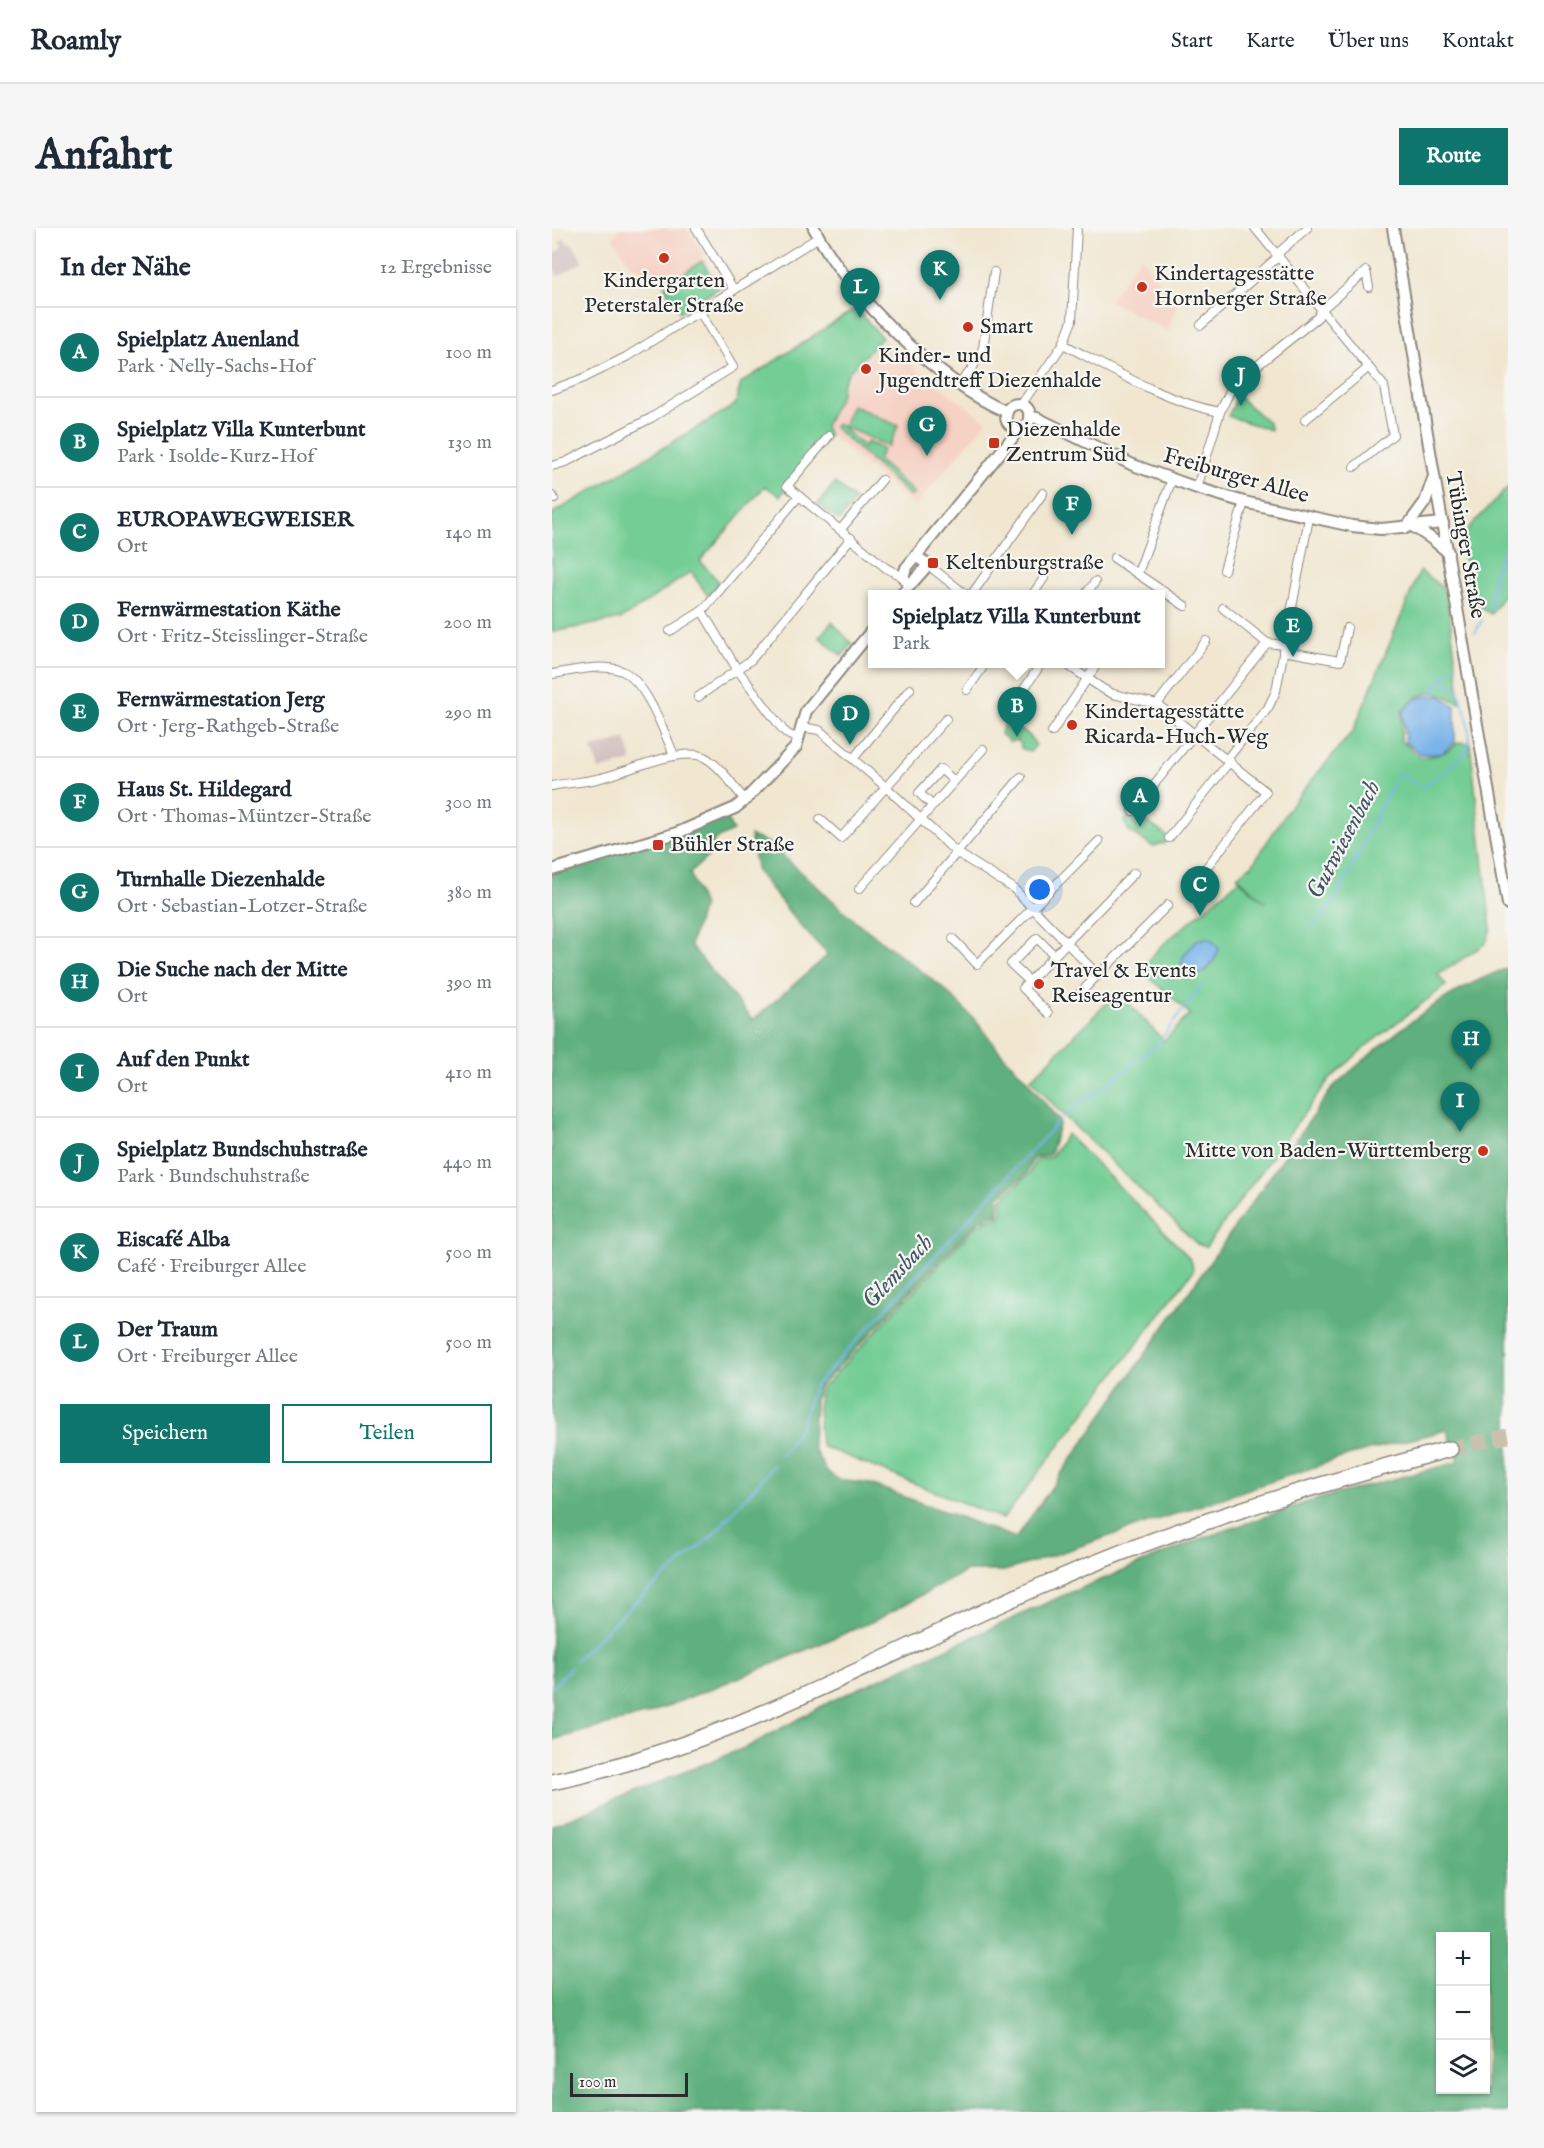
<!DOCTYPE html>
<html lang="de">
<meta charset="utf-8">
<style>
body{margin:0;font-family:"IM FELL English",serif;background:#f6f6f7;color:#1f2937}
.controls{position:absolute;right:18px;bottom:18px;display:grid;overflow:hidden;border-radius:0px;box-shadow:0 2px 4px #0004}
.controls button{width:54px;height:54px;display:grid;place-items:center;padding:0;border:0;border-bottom:2px solid #e0e1e3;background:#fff;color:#1f2937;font:30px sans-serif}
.scale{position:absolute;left:18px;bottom:15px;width:118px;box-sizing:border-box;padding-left:6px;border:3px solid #2b2b2b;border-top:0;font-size:16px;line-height:21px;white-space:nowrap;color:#2b2b2b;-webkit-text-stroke:4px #f6f6f2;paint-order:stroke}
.you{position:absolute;left:488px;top:662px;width:21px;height:21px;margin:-15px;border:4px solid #fff;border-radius:50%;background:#1a73e8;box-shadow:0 0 0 9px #1a73e833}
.badge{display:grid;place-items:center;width:39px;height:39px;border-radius:50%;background:#0f766e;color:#fff;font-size:20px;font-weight:700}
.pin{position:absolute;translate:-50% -50px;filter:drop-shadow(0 2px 3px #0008)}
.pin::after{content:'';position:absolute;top:32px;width:21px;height:18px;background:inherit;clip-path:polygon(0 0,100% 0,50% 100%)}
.popup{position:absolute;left:316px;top:362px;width:297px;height:78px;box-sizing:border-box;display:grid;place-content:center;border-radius:0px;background:#fff;filter:drop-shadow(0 2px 4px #0005);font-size:20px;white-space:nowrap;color:#747a83}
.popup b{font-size:22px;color:#1f2937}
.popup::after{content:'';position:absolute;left:50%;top:100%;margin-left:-12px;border:12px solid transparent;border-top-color:#fff}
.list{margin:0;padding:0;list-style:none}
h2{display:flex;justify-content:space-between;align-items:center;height:78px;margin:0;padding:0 24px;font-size:26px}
h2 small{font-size:20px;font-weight:400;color:#747a83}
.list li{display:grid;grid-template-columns:39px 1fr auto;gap:18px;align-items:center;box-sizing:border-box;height:90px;padding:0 24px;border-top:2px solid #e0e1e3}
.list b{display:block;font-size:22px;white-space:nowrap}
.list p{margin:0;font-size:20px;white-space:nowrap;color:#747a83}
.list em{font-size:20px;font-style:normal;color:#747a83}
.actions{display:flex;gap:12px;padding:18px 24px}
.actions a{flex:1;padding:14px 0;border:2px solid #0f766e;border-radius:0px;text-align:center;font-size:21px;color:#0f766e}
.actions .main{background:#0f766e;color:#fff}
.icon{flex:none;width:33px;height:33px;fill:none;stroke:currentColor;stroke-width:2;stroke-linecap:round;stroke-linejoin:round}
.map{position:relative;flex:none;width:956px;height:1884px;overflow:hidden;border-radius:0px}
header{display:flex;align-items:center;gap:36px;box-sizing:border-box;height:84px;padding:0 30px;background:#fff;border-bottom:2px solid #e0e1e3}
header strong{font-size:28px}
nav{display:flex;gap:33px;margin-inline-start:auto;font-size:21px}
.intro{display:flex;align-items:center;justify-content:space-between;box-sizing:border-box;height:144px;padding:0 36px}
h1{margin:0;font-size:42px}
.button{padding:15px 27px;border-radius:0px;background:#0f766e;color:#fff;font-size:21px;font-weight:700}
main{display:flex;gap:36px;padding:0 36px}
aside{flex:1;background:#fff;border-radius:0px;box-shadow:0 2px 4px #0004}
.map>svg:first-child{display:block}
</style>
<header>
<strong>Roamly</strong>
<nav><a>Start</a><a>Karte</a><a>Über uns</a><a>Kontakt</a></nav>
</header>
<div class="intro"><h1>Anfahrt</h1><a class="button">Route</a></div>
<main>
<aside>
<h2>In der Nähe<small>12 Ergebnisse</small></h2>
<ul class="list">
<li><span class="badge">A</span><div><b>Spielplatz Auenland</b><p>Park · Nelly-Sachs-Hof</p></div><em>100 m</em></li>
<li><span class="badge">B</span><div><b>Spielplatz Villa Kunterbunt</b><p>Park · Isolde-Kurz-Hof</p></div><em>130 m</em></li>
<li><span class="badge">C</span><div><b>EUROPAWEGWEISER</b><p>Ort</p></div><em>140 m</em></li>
<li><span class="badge">D</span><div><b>Fernwärmestation Käthe</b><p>Ort · Fritz-Steisslinger-Straße</p></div><em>200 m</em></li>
<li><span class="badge">E</span><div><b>Fernwärmestation Jerg</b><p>Ort · Jerg-Rathgeb-Straße</p></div><em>290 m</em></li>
<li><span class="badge">F</span><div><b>Haus St. Hildegard</b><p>Ort · Thomas-Müntzer-Straße</p></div><em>300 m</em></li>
<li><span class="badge">G</span><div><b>Turnhalle Diezenhalde</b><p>Ort · Sebastian-Lotzer-Straße</p></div><em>380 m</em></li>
<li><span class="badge">H</span><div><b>Die Suche nach der Mitte</b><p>Ort</p></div><em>390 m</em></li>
<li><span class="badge">I</span><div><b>Auf den Punkt</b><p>Ort</p></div><em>410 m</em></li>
<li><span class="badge">J</span><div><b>Spielplatz Bundschuhstraße</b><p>Park · Bundschuhstraße</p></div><em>440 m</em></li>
<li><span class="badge">K</span><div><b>Eiscafé Alba</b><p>Café · Freiburger Allee</p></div><em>500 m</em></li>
<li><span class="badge">L</span><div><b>Der Traum</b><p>Ort · Freiburger Allee</p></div><em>500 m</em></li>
</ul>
<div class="actions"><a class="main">Speichern</a><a>Teilen</a></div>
</aside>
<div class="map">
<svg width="956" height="1884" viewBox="0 0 956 1884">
<rect width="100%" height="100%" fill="#f6f6f2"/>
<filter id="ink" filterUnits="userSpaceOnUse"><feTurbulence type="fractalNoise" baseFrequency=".0167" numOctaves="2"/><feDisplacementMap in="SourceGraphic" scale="12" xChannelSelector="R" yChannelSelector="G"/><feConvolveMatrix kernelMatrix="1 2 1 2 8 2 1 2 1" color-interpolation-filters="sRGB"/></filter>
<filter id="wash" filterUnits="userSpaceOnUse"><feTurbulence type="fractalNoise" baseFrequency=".008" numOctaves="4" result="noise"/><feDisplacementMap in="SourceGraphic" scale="24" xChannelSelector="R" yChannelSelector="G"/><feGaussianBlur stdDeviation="1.35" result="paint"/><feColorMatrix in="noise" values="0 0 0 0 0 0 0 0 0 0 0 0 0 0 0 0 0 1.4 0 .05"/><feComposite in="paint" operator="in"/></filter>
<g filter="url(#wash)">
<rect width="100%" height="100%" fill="#f1e7d1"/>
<!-- built -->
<g fill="#f6d2c4">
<path d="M68 0H116L118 3 134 0 152 26 150 33 112 58 79 37 61 10Z"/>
<path d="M589 28 625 76 616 103 557 73Z"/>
<path d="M333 112 366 143 435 193 363 278 276 205 273 198 299 145Z"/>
</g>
<!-- industrial -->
<g fill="#d1bfbe">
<path d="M13 10 16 16 20 15 31 34 6 48 0 38V26L10 20 7 14Z"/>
<path d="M74 511 80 533 47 542 40 520Z"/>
</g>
<!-- green -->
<g fill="#73cd94" stroke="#4f7c60" stroke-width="1.5">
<path d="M150 33 167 60 128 84 112 58Z"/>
<path d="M304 80 330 110 297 144 290 156 289 166 273 198 277 208 228 268 213 258 148 333 167 354 156 368 139 344 69 391 0 404V286L183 177 189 155Z"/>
<path d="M686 168 716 194 719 202 676 188Z"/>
<path d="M300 177 346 198 337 219 291 198Z"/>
<path d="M286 195 312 219 315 214 331 221 326 232 362 265 359 269 282 199Z"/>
<path d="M283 255 303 272 287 293 266 276Z"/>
<path d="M956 259V361L939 386 932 382 919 369 909 312 917 300Z"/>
<path d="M868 343 894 362 906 449 908 475C902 473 897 469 891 467 874 460 861 471 850 483L849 513 868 529C886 528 894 526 907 514L918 515 939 701 934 715 886 747 894 757 813 819 776 853 654 1019 645 1016 508 884 479 851 566 764 612 813 638 786 589 742 607 720 687 652 714 675 685 648 698 638 699 639 739 577 801 503Z"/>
<path d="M280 394 300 416 290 428 267 409Z"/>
<path d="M455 493 477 507 484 517 478 524 469 520V516L464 512 458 514 448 505Z"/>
<path d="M581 583 617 610 612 616 610 615 601 619 577 603 572 594Z"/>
<path d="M515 906 635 1027 640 1035 641 1043 451 1291 269 1218 266 1180 269 1161 426 996 450 987 449 971 477 946 485 931 499 929Z"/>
</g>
<!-- forest -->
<path fill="#5eb07e" stroke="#446e54" stroke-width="1.5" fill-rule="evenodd" d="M172 586 181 603 160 613 165 620 138 645 151 678 138 717 201 792 276 727 247 696 205 644 198 608 217 615 302 692 390 759 423 792 449 825 474 851 508 894 498 926 482 930 474 946 446 969 447 985 426 993 267 1159 263 1172 261 1219 274 1243 287 1252 318 1256 464 1310 781 859C834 812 888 764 956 740V1884H0V1597L197 1518 279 1473 510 1368 648 1311 762 1272 906 1234 895 1202 795 1228 478 1335 452 1343H414L324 1392 223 1435 96 1486 0 1512V642ZM888 1708H933V1862H888Z"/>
<!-- water -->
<g fill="#7ab4eb" stroke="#52708b" stroke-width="1.5">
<path d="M876 468H889L903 478V515L889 526H869L853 514 851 484 863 471Z"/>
<path d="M655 710 660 712 667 721C663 738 639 763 629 735L633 726 645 712Z"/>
</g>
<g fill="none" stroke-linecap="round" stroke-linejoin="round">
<!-- stream -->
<g stroke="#7ab4eb" stroke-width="2">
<path d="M938 381C941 357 942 334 956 313"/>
<path d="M923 405 930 392"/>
<path d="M876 468 892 449"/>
<path d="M761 700 785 669 846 545 871 560C881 552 908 532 914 523 924 509 910 473 905 459L896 457 892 449 904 437"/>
<path d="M511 890 529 874 542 867 606 815 649 758"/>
<path d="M229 1227 248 1200 262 1159 505 895"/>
<path d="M24 1432 81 1376 160 1308 222 1237"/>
<path d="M0 1460 19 1439"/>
</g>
</g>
</g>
<g filter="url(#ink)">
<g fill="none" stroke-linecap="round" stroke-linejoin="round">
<!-- highway-tunnel -->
<path stroke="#c9c1b0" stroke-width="15" stroke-dasharray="15 8" stroke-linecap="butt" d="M898 1221 956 1208"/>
<defs>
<g id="street">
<path d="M144 0 182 62"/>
<path d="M703 0 832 158 841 207 802 239"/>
<path d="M725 26 755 0"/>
<path d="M649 97 727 28"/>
<path d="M511 116C561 142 612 173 668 184"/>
<path d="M407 156 420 141 431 120 442 44"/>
<path d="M0 162 32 150 74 129 267 9"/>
<path d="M469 177 511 116 520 93 525 0"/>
<path d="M753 192 816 140"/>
<path d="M0 238 14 234 99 190 181 139 148 84"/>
<path d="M645 260 668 184 681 157 766 89 769 82 814 43 817 59"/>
<path d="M0 268 2 271"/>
<path d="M247 268 235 258 277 208"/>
<path d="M289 301 330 252"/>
<path d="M562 330 633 378"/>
<path d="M376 337 413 366"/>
<path d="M672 342 692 274"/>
<path d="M586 345 620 251"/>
<path d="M420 366 491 265"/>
<path d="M481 366 492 350"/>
<path d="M534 366 543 354"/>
<path d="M671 380 715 415"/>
<path d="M118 403 150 383"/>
<path d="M731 423 788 433 795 400"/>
<path d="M514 436 551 461 561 466 605 476 714 564 654 640"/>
<path d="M0 446C21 443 49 435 70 443 94 453 112 504 122 527"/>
<path d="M415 462 433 436"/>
<path d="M146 469 199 432 299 310"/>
<path d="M605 476 654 413"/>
<path d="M461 477 489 436"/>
<path d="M249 499 267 502 335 560 404 624 461 660 546 747"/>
<path d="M500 504 545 436"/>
<path d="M246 510 237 507 231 502 185 441 150 383 247 268 334 340 351 349"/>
<path d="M301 531 358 461"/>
<path d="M675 531 716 480 724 463 757 290"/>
<path d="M0 558C15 555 31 554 45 551 73 545 128 518 152 529 169 538 181 558 193 572"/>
<path d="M380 577 367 565 389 541 402 553"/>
<path d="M581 583 715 415 732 417"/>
<path d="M268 591 289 610 394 491"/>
<path d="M617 610 678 533"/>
<path d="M307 661 431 521"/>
<path d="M362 675 469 549"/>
<path d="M401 711 425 736 547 613"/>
<path d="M477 753 459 736 485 710 502 727"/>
<path d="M525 768 616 677"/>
<path d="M496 785 471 760 582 645"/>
</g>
<g id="secondary">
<path d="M262 0C296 67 386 154 455 184"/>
<path d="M841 0 882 247 956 676"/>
<circle cx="466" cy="188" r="12"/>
<path d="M477 188 485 190 581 237 645 260 692 274 800 298 829 301 891 295"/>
<path d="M862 299 880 311 896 324"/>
<path d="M854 300 873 274 881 251"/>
<path d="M358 357 351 349 354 340 364 328"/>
<path d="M350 366 376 337 364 328 461 209 465 200"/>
<path d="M0 642 125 605 183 580 193 572 244 519 254 483 321 401"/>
</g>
<path id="highway" d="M0 1554C173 1518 330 1427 491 1357 622 1299 759 1258 898 1221"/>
</defs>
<!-- street casing -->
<use href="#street" stroke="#8e897e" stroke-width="10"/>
<!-- secondary casing -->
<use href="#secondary" stroke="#8e897e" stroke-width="14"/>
<!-- highway casing -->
<use href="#highway" stroke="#8e897e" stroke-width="18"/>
<!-- street -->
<use href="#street" stroke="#fff" stroke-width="8"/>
<!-- secondary -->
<use href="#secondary" stroke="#fff" stroke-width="10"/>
<!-- highway -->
<use href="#highway" stroke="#fff" stroke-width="15"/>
</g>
</g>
<!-- markers -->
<g fill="#c8321e" stroke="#f6f6f2" stroke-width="2">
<circle cx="112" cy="30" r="6"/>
<circle cx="590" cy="59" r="6"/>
<circle cx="416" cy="99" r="6"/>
<circle cx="314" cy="141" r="6"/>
<rect x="436" y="209" width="12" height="12" rx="3"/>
<rect x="375" y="329" width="12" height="12" rx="3"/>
<circle cx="520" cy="497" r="6"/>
<rect x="100" y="611" width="12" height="12" rx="3"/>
<circle cx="487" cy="756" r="6"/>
<circle cx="931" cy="923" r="6"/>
</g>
<g text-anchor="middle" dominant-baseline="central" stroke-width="4.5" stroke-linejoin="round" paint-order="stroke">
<!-- poi labels -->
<g font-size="22" fill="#2b2b2b" stroke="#f6f6f2" text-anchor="start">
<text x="602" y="46">Kindertagesstätte<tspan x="602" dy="25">Hornberger Straße</tspan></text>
<text x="112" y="53" text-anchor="middle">Kindergarten<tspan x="112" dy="25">Peterstaler Straße</tspan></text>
<text x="428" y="99">Smart</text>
<text x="326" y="128">Kinder- und<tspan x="326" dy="25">Jugendtreff Diezenhalde</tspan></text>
<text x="454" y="202">Diezenhalde<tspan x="454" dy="25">Zentrum Süd</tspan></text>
<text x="393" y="335">Keltenburgstraße</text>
<text x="532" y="484">Kindertagesstätte<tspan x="532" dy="25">Ricarda-Huch-Weg</tspan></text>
<text x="118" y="617">Bühler Straße</text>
<text x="499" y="743">Travel &amp; Events<tspan x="499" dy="25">Reiseagentur</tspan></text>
<text x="919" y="923" text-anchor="end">Mitte von Baden-Württemberg</text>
</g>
<!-- street labels -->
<g font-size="22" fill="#2b2b2b" stroke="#f6f6f2">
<text transform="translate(684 248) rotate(16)">Freiburger Allee</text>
<text transform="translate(913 317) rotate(80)">Tübinger Straße</text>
</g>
<!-- water labels -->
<g font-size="24" font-style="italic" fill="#435465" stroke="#f6f6f2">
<text transform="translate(792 612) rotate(-62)">Gutwiesenbach</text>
<text transform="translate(346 1044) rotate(-47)">Glemsbach</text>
</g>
</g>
</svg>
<div class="controls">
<button>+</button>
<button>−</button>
<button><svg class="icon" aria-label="layers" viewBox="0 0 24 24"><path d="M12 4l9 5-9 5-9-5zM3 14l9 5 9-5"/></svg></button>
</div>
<div class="scale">100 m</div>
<div class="you"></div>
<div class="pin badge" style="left:588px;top:599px">A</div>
<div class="pin badge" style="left:465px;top:509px">B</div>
<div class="popup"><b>Spielplatz Villa Kunterbunt</b>Park</div>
<div class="pin badge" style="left:648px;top:688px">C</div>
<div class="pin badge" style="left:298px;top:517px">D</div>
<div class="pin badge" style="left:741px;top:429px">E</div>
<div class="pin badge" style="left:520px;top:307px">F</div>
<div class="pin badge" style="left:375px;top:228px">G</div>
<div class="pin badge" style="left:919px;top:842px">H</div>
<div class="pin badge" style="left:908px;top:904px">I</div>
<div class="pin badge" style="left:689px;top:178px">J</div>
<div class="pin badge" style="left:388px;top:72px">K</div>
<div class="pin badge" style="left:308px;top:90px">L</div>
</div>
</main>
